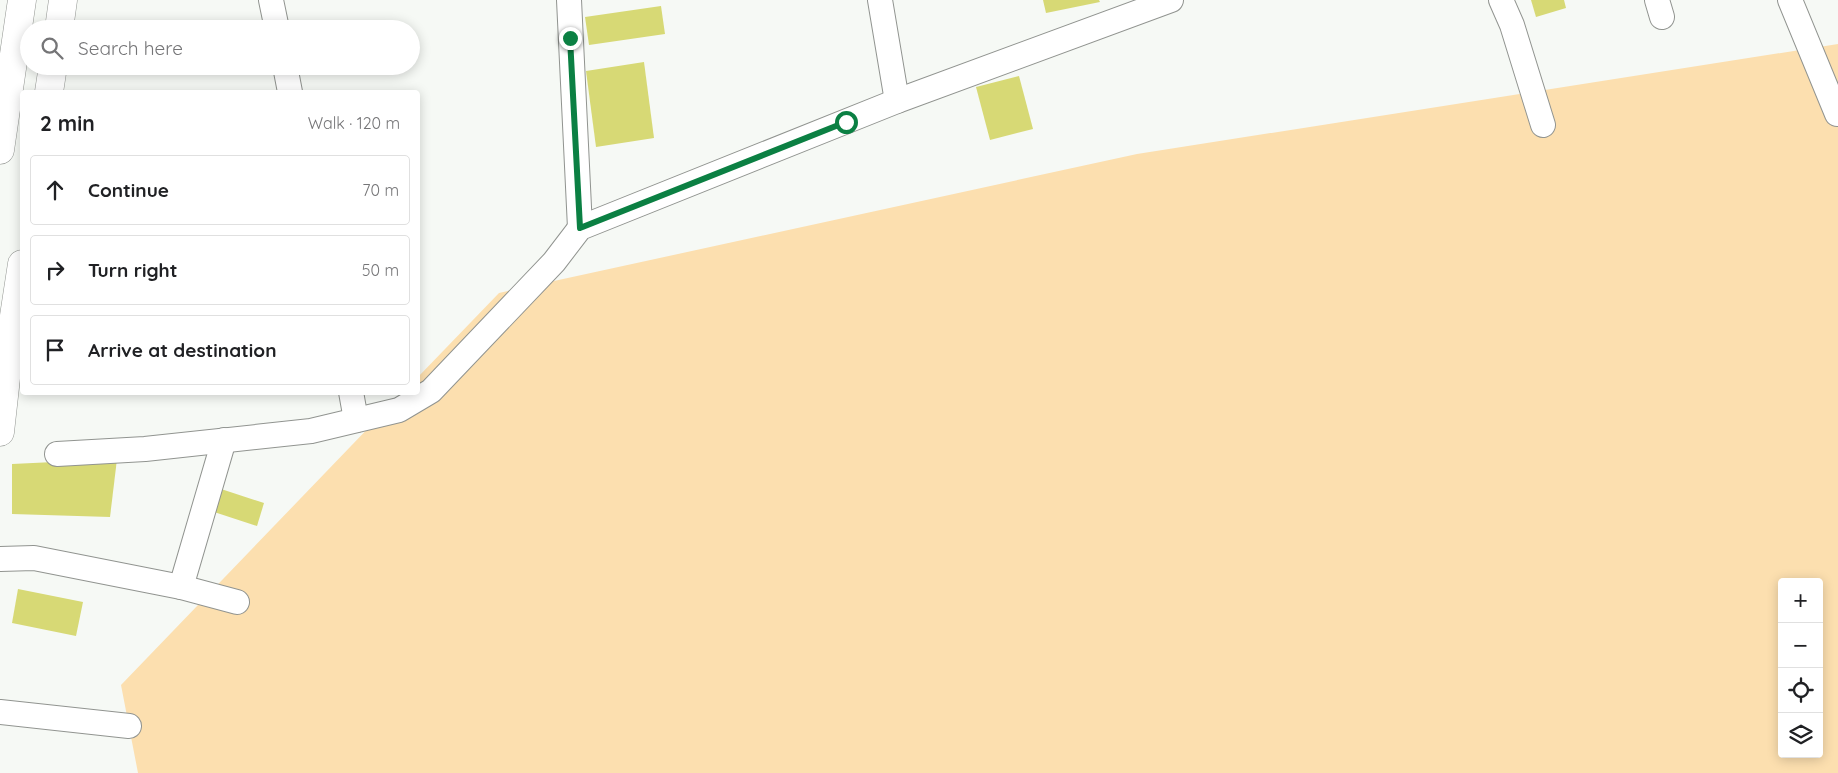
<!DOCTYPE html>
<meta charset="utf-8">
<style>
body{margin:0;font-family:Quicksand,sans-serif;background:#f6f6f6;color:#202124}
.controls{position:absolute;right:15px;bottom:15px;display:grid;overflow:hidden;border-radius:5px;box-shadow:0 2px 12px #0003}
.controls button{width:45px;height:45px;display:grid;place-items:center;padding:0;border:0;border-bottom:1px solid #e0e0e0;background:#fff;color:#202124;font:25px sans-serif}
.stop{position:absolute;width:15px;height:15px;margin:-11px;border:4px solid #0b8043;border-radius:50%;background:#fff}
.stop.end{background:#0b8043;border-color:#fff;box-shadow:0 1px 5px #0008}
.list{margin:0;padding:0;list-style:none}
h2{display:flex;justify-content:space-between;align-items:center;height:65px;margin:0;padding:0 20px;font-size:21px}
h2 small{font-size:16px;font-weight:400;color:#757577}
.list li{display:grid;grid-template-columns:32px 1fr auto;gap:15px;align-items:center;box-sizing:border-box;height:70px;margin:0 10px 10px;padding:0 10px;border:1px solid #e0e0e0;border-radius:5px}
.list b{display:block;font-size:19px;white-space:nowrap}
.list em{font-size:16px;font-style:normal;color:#757577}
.icon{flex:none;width:28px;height:28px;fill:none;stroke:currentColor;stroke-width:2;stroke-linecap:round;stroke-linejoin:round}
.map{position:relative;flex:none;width:1838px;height:773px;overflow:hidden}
.search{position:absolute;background:#fff;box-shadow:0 2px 12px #0003;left:20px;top:20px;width:400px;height:55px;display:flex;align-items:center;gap:12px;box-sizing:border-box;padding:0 18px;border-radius:28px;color:#757577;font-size:19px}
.panel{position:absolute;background:#fff;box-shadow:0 2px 12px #0003;left:20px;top:90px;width:400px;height:305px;border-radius:5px}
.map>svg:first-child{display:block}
</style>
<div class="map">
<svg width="1838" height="773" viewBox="0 0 1838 773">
<rect width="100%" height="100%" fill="#f6f9f5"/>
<!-- green -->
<path fill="#fcdfaf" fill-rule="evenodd" d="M1838 44V773H138L121 685 402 393 418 392V377L499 293 1137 154ZM1782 582H1819V754H1782Z"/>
<!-- building -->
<g fill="#d7d975">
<path d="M1043 0H1099L1100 2 1046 13Z"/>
<path d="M1531 0H1564L1566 8 1536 17Z"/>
<path d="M661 6 665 34 589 45 585 17Z"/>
<path d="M644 62 654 138 596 147 586 71Z"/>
<path d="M1019 76 1033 129 990 140 976 87Z"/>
<path d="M117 459 110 517 12 514V464Z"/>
<path d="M215 487 264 503 257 526 208 510Z"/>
<path d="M18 589 83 602 76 636 12 623Z"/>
</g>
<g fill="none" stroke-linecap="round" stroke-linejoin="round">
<defs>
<g id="minor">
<path d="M271 0 277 29"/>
<path d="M569 0 580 228"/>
<path d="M880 0 897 101"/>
<path d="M1501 0 1512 25 1543 125"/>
<path d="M1657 0 1662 17"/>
<path d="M1790 0 1837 114"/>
<path d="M285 66 290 92"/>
<path d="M351 392 356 420"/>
<path d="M57 454 145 449 311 431 399 410 431 391 554 262 580 228 897 101 1171 0"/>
<path d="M0 559 34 558 181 587 237 602"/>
<path d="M181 587 224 440"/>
<path d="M0 712 129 726"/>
</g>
<g id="tertiary">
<path d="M59 29 63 0"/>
<path d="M49 92 53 66"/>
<path d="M0 150 22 0"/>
<path d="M0 432 10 342 22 264"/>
</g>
</defs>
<!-- minor casing -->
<use href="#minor" stroke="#919490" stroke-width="26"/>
<!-- tertiary casing -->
<use href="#tertiary" stroke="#919490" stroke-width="29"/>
<!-- minor -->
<use href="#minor" stroke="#fff" stroke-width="24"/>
<!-- tertiary -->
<use href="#tertiary" stroke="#fff" stroke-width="28"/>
</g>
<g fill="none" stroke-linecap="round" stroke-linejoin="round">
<!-- route -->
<path stroke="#0b8043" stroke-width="6" d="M570 38 580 228 846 122"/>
</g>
</svg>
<div class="controls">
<button>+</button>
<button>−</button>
<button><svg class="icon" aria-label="locate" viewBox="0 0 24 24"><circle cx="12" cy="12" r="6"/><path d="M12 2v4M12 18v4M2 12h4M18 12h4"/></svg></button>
<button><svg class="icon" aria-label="layers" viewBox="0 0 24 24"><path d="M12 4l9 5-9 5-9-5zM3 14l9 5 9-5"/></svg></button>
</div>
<div class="stop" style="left:846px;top:122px"></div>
<div class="stop end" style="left:570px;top:38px"></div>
<div class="search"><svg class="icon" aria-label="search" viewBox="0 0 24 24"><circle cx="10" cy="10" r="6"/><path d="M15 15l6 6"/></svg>Search here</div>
<section class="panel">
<h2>2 min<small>Walk · 120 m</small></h2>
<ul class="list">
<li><svg class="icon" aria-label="ahead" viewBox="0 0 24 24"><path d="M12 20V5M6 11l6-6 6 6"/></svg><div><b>Continue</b></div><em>70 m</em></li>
<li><svg class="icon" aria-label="right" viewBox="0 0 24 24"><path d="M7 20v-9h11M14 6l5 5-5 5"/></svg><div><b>Turn right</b></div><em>50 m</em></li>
<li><svg class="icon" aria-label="arrive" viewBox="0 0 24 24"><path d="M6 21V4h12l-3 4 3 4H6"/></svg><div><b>Arrive at destination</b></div></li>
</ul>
</section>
</div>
